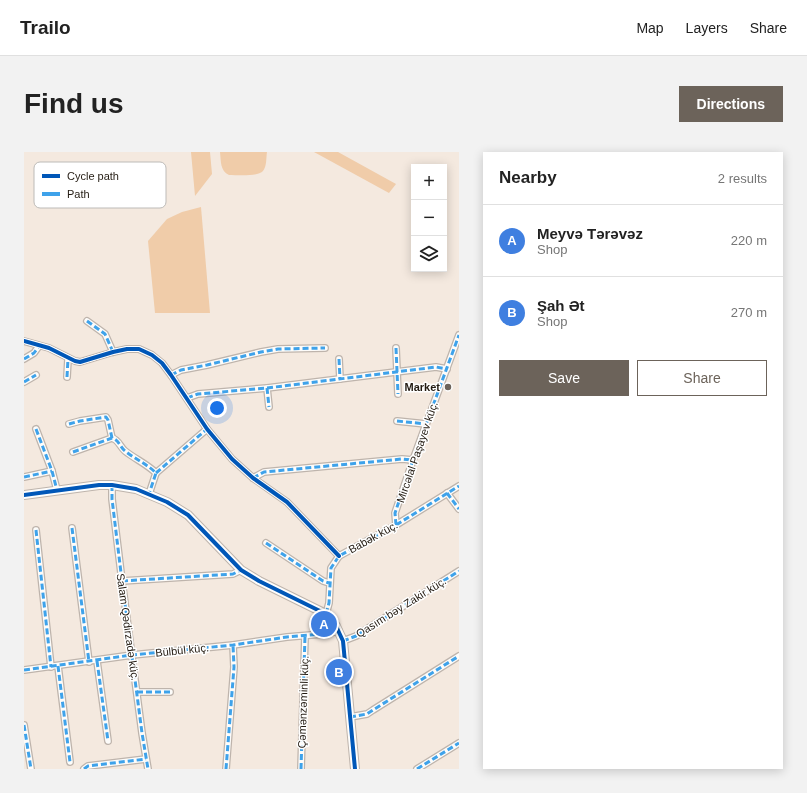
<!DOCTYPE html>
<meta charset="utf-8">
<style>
body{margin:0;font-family:Arial,sans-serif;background:#f2f2f2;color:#222}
.controls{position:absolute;right:12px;top:12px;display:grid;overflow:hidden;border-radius:0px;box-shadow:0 2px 10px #0003}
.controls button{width:36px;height:36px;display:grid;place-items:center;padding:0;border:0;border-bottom:1px solid #e0e0e0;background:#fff;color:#222;font:20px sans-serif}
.you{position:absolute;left:193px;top:256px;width:14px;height:14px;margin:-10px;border:3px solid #fff;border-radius:50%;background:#1a73e8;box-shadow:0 0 0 6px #1a73e833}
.badge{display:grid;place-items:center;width:26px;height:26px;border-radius:50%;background:#6c635a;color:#fff;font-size:13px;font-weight:700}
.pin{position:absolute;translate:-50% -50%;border:2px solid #fff;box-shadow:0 1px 4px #0006}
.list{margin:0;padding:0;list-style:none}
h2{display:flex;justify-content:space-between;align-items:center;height:52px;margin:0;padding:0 16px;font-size:17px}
h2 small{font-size:13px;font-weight:400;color:#767676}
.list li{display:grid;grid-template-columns:26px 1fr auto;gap:12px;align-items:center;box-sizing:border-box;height:72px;padding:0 16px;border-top:1px solid #e0e0e0}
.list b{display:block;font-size:15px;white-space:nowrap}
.list p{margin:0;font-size:13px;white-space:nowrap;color:#767676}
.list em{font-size:13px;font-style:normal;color:#767676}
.actions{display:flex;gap:8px;padding:12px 16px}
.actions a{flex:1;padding:9px 0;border:1px solid #6c635a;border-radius:0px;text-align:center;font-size:14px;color:#6c635a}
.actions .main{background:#6c635a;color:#fff}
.icon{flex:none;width:22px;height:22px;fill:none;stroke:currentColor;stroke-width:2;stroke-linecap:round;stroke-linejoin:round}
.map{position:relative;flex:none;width:435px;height:617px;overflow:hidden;border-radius:0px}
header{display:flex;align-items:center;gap:24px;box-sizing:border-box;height:56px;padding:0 20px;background:#fff;border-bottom:1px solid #e0e0e0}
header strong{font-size:19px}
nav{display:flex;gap:22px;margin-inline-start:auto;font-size:14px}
.intro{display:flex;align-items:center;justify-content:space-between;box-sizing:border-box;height:96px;padding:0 24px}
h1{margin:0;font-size:28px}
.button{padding:10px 18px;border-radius:0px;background:#6c635a;color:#fff;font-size:14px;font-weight:700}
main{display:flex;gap:24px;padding:0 24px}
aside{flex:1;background:#fff;border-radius:0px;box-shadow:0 2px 10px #0003}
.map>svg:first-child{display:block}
</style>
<header>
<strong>Trailo</strong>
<nav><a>Map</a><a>Layers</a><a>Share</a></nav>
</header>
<div class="intro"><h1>Find us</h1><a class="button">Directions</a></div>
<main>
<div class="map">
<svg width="435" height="617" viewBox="0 0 435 617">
<rect width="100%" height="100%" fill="#f4e9df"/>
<!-- green -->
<g fill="#f0cca9">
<path d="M167 0H186L188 22 171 44Z"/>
<path d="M196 0H243C242 6 243 14 239 19 234 25 213 23 205 23 196 19 197 9 196 0Z"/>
<path d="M290 0H314L372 32 365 41Z"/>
<path d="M177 55 186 161H131L124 89 143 67 158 60Z"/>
</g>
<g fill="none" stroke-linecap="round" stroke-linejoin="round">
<defs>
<g id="street">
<path d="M63 169 81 182 89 200"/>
<path d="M0 189 25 196 51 209 56 210 89 200 103 197H115L128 203 138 211 147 223 183 277 208 307 229 326 263 350 315 404"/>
<path d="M372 196 374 242"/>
<path d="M0 207 10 201 15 194"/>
<path d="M315 207 316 227"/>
<path d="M147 223 157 218 183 213 237 200 254 197 301 196"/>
<path d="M43 225 44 207"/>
<path d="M0 230 12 223"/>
<path d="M243 236 245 255"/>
<path d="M163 246 174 242 243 236 412 215 423 217"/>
<path d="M373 269 402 272"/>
<path d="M45 272 56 269 82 265 84 268 88 286"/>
<path d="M12 277 28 319 33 338"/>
<path d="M49 300 88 286C95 288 96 295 101 299 111 307 123 312 132 321L125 342"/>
<path d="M132 321 183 277"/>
<path d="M0 325 28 319"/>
<path d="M229 326 240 320 378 307 389 308"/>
<path d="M88 333V347L98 429 118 581 124 617"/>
<path d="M423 341 435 357"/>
<path d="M372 373 371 361 389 308 435 183"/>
<path d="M48 376 65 510"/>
<path d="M12 378 27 515"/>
<path d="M242 391 299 429 305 431"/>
<path d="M98 429 209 422 217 418"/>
<path d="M302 462 305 451 307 416 315 404 372 373 435 334"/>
<path d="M319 489 332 484 435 419"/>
<path d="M73 509 84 589"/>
<path d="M34 514 46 610"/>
<path d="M0 518 108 503 209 493 263 485 299 482 315 479"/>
<path d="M113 540H146"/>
<path d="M326 565 343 562 349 558 435 504"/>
<path d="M0 573 7 617"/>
<path d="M60 617 64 614 122 607"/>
<path d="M202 617 210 515 209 493"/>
<path d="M277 617 281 484"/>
<path d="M393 617 435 591"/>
</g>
<path id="secondary" d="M0 343 75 333H88L112 337 143 350 164 363 217 418 235 429 302 462 312 474 319 489 331 617"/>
</defs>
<!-- street casing -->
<use href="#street" stroke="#beb4ac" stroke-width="8"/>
<!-- secondary casing -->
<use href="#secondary" stroke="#beb4ac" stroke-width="10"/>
<!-- street -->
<use href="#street" stroke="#fdfcfa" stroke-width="5.5"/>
<!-- secondary -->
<use href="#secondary" stroke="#fdfcfa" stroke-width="8"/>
<!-- quiet -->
<g stroke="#3ea2ea" stroke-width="3" stroke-dasharray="6 3" stroke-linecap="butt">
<path d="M63 169 81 182 89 200"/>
<path d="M372 196 374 242"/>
<path d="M0 207 10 201 15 194"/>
<path d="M315 207 316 227"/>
<path d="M147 223 157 218 183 213 237 200 254 197 301 196"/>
<path d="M43 225 44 207"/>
<path d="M0 230 12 223"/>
<path d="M243 236 245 255"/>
<path d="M163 246 174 242 243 236 412 215 423 217"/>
<path d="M373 269 402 272"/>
<path d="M45 272 56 269 82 265 84 268 88 286"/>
<path d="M12 277 28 319 33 338"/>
<path d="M49 300 88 286C95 288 96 295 101 299 111 307 123 312 132 321L125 342"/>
<path d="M132 321 183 277"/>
<path d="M0 325 28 319"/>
<path d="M229 326 240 320 378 307 389 308"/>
<path d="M88 333V347L98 429 118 581 124 617"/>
<path d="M423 341 435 357"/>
<path d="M372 373 371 361 389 308 435 183"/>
<path d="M48 376 65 510"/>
<path d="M12 378 27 515"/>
<path d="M242 391 299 429 305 431"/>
<path d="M98 429 209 422 217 418"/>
<path d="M302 462 305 451 307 416 315 404 372 373 435 334"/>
<path d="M319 489 332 484 435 419"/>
<path d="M73 509 84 589"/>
<path d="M34 514 46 610"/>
<path d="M0 518 108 503 209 493 263 485 299 482 315 479"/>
<path d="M113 540H146"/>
<path d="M326 565 343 562 349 558 435 504"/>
<path d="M0 573 7 617"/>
<path d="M60 617 64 614 122 607"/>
<path d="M202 617 210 515 209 493"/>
<path d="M277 617 281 484"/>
<path d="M393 617 435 591"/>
</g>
<defs>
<g id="cycleway">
<path d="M0 189 25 196 51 209 56 210 89 200 103 197H115L128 203 138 211 147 223 183 277 208 307 229 326 263 350 315 404"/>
<path d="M0 343 75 333H88L112 337 143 350 164 363 217 418 235 429 302 462 312 474 319 489 331 617"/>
</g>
</defs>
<!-- cycleway casing -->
<use href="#cycleway" stroke="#fff" stroke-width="6"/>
<!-- cycleway -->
<use href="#cycleway" stroke="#0057b8" stroke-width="4"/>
</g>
<!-- markers -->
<circle fill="#6c635a" stroke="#fff" stroke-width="1.5" cx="424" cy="235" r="4"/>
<g text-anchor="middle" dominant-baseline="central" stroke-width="3" stroke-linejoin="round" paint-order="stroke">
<!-- poi labels -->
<g font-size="11" font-weight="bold" fill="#231b12" stroke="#fff" text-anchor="end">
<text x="416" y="235">Market</text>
</g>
<!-- street labels -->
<g font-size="11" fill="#231b12" stroke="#fff">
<text transform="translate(393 300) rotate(-71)">Mircəlal Paşayev küç.</text>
<text transform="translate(349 385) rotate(-29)">Babək küç.</text>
<text transform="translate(377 455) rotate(-32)">Qasım bəy Zakir küç.</text>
<text transform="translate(104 475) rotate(82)">Salam Qədirzadə küç.</text>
<text transform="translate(158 498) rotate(-6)">Bülbül küç.</text>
<text transform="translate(279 550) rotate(-88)">Çəmənzəminli küç.</text>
</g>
</g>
<!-- legend -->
<rect x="10" y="10" width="132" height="46" rx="6" fill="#fff" stroke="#bdbbb8" stroke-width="1"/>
<rect x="18" y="22" width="18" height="4" fill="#0057b8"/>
<rect x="18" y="40" width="18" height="4" fill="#3ea2ea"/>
<g font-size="11" fill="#231b12">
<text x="43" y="28">Cycle path</text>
<text x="43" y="46">Path</text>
</g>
</svg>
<div class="controls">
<button>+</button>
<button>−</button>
<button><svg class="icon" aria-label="layers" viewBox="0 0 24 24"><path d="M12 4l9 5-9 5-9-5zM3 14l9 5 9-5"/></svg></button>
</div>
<div class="you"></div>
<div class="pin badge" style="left:300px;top:472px;background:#3f7fe0">A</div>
<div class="pin badge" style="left:315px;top:520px;background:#3f7fe0">B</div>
</div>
<aside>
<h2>Nearby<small>2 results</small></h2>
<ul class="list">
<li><span class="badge" style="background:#3f7fe0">A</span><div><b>Meyvə Tərəvəz</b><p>Shop</p></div><em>220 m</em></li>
<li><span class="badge" style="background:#3f7fe0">B</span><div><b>Şah Ət</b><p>Shop</p></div><em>270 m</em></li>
</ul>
<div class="actions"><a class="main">Save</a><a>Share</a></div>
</aside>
</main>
